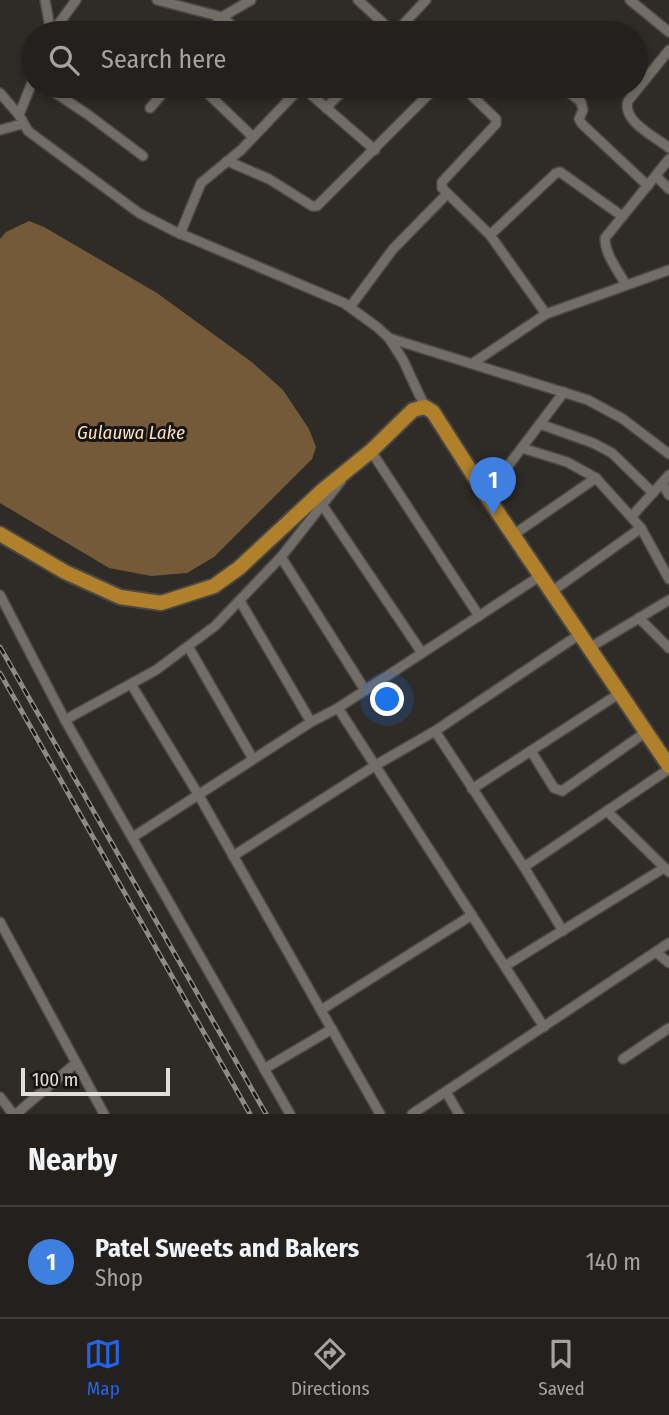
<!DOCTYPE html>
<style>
body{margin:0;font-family:"Fira Sans Condensed",sans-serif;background:#2f2d2a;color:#f1f3f6}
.scale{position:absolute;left:21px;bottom:18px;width:149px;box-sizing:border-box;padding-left:7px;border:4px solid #e0ddda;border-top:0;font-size:19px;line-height:24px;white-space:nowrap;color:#e0ddda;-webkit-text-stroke:5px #161412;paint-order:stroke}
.you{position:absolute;left:388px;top:700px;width:24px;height:24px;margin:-18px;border:5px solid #fff;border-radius:50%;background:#1a73e8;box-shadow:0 0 0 10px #1a73e833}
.badge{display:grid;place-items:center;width:46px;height:46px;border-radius:50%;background:#2563eb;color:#fff;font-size:23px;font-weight:700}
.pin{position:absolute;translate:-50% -58px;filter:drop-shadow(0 2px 4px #0008)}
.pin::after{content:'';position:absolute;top:37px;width:24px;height:21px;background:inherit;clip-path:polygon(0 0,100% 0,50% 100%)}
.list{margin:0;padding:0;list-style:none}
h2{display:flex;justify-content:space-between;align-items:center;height:91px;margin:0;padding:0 28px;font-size:30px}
h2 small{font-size:23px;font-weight:400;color:#a3a3a4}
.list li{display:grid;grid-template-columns:46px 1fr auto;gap:21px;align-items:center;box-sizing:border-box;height:112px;padding:0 28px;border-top:2px solid #403e3b}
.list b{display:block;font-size:26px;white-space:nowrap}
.list p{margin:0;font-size:23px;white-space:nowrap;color:#a3a3a4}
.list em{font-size:23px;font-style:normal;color:#a3a3a4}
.icon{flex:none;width:38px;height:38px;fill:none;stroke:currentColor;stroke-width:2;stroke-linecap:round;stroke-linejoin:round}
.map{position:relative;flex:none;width:669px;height:1114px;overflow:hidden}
.search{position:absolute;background:#23201d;box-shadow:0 4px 10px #0003;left:21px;right:21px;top:21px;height:77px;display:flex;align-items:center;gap:18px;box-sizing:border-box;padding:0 24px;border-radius:38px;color:#a3a3a4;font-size:26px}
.sheet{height:203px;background:#23201d}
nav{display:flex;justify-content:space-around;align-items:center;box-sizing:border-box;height:98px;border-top:2px solid #403e3b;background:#23201d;font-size:19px;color:#a3a3a4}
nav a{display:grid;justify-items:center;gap:4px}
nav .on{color:#2563eb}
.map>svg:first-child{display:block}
</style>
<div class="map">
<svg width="669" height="1114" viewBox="0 0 669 1114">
<rect width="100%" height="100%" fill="#2f2b27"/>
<!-- water -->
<path fill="#755a39" d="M29 221 44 227 157 293 253 363 283 390 309 429 316 447 312 459 214 557 187 573 151 576 109 568 0 503V239L6 232Z"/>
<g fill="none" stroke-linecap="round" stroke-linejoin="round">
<defs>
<g id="minor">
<path d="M45 0 51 33"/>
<path d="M157 0 222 17 241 33"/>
<path d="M358 0 394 33"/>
<path d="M630 0 669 32"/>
<path d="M52 33 76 0"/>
<path d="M209 33 222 17 251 0"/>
<path d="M395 33 426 0"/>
<path d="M488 33 490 31"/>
<path d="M669 50 628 101C622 122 655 136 669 148"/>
<path d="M33 80 19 115 28 131 139 213 174 231 344 303 377 327 389 338 403 360 425 407"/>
<path d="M45 86 87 114 143 156"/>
<path d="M200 86 253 137"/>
<path d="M301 86 375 150"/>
<path d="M462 86 496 119V124L442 182V188L490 235 546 314"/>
<path d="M561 86 581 102 583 110 579 119 582 124 648 186"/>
<path d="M0 93 19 115"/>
<path d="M150 108 169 86"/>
<path d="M326 108 347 86"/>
<path d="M0 130 22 124"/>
<path d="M227 161 269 179 312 206H317L437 86"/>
<path d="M656 176 669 189"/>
<path d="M180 234 201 183 241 150 302 86"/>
<path d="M490 235 556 173 560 172 622 216"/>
<path d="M626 285C618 270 605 255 605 238L669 159"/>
<path d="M350 307 393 249 447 194"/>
<path d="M389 338 588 400 623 419 669 454"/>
<path d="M473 363 546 314 669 270"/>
<path d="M540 424 593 443 612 453 653 493"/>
<path d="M522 448 567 462 596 478 641 528 669 579"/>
<path d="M371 451 479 616"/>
<path d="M662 483 669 495"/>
<path d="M486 495 564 392"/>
<path d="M323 506 422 653"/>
<path d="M632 516 669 475"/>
<path d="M513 535 596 478"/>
<path d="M281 557 365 690"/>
<path d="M551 592 641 528"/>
<path d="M0 595 65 720 290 1114"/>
<path d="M240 601 311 722"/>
<path d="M639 618 669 648"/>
<path d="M189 648 253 759"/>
<path d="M589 648 669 600"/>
<path d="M131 684 198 794 380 1114"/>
<path d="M338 708 544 1027"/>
<path d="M65 720 156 670 215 626 281 557 341 481"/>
<path d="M435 731 524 867 563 931"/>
<path d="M531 751 554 788 562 791 646 732"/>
<path d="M472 789 620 693"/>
<path d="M607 811 669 872"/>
<path d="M133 837 311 722 338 708 540 576"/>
<path d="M233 856 376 765 435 731 580 634"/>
<path d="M524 867 669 769"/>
<path d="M0 922 104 1114"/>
<path d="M656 952 669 963"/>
<path d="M505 966 664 868"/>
<path d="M321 1010 472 915"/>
<path d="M623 1059 669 1028"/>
<path d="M264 1069 332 1029"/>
<path d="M446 1092 459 1114"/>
<path d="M0 1097 13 1114"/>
<path d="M16 1114 76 1063"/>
<path d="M412 1114 669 943"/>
</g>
<path id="primary" d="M0 534 65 572 120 597 161 603 214 586 239 568 323 490 371 451 413 410 425 407 433 412 486 495 669 766"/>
</defs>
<!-- minor casing -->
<use href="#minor" stroke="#4b4844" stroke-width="12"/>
<!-- primary casing -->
<use href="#primary" stroke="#4b4844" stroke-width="18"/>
<!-- minor -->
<use href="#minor" stroke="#726d67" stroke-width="9"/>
<!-- primary -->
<use href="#primary" stroke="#b0812a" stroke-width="14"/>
<defs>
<g id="rail">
<path d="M0 647 266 1114"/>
<path d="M0 673 250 1114"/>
</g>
</defs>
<!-- rail casing -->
<use href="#rail" stroke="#8e8a87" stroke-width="5"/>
<!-- rail -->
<use href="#rail" stroke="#161412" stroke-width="2.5" stroke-dasharray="8" stroke-linecap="butt"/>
</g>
<g text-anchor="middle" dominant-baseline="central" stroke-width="6" stroke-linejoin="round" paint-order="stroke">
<!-- water labels -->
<g font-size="19" font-style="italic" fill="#fbdfbe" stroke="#161412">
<text x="131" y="432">Gulauwa Lake</text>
</g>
</g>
</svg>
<div class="scale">100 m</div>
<div class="you"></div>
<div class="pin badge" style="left:493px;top:515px;background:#3f7fe0">1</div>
<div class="search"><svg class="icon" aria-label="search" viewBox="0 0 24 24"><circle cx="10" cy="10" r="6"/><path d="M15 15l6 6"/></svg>Search here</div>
</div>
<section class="sheet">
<h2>Nearby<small></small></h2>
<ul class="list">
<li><span class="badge" style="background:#3f7fe0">1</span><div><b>Patel Sweets and Bakers</b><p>Shop</p></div><em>140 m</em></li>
</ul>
</section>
<nav>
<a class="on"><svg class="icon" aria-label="map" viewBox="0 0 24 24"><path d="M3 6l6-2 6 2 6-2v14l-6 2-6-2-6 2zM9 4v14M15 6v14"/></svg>Map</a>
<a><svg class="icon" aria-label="directions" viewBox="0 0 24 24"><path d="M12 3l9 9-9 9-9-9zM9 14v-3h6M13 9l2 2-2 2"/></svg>Directions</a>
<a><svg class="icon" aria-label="saved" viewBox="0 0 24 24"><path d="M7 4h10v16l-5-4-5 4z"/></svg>Saved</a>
</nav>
